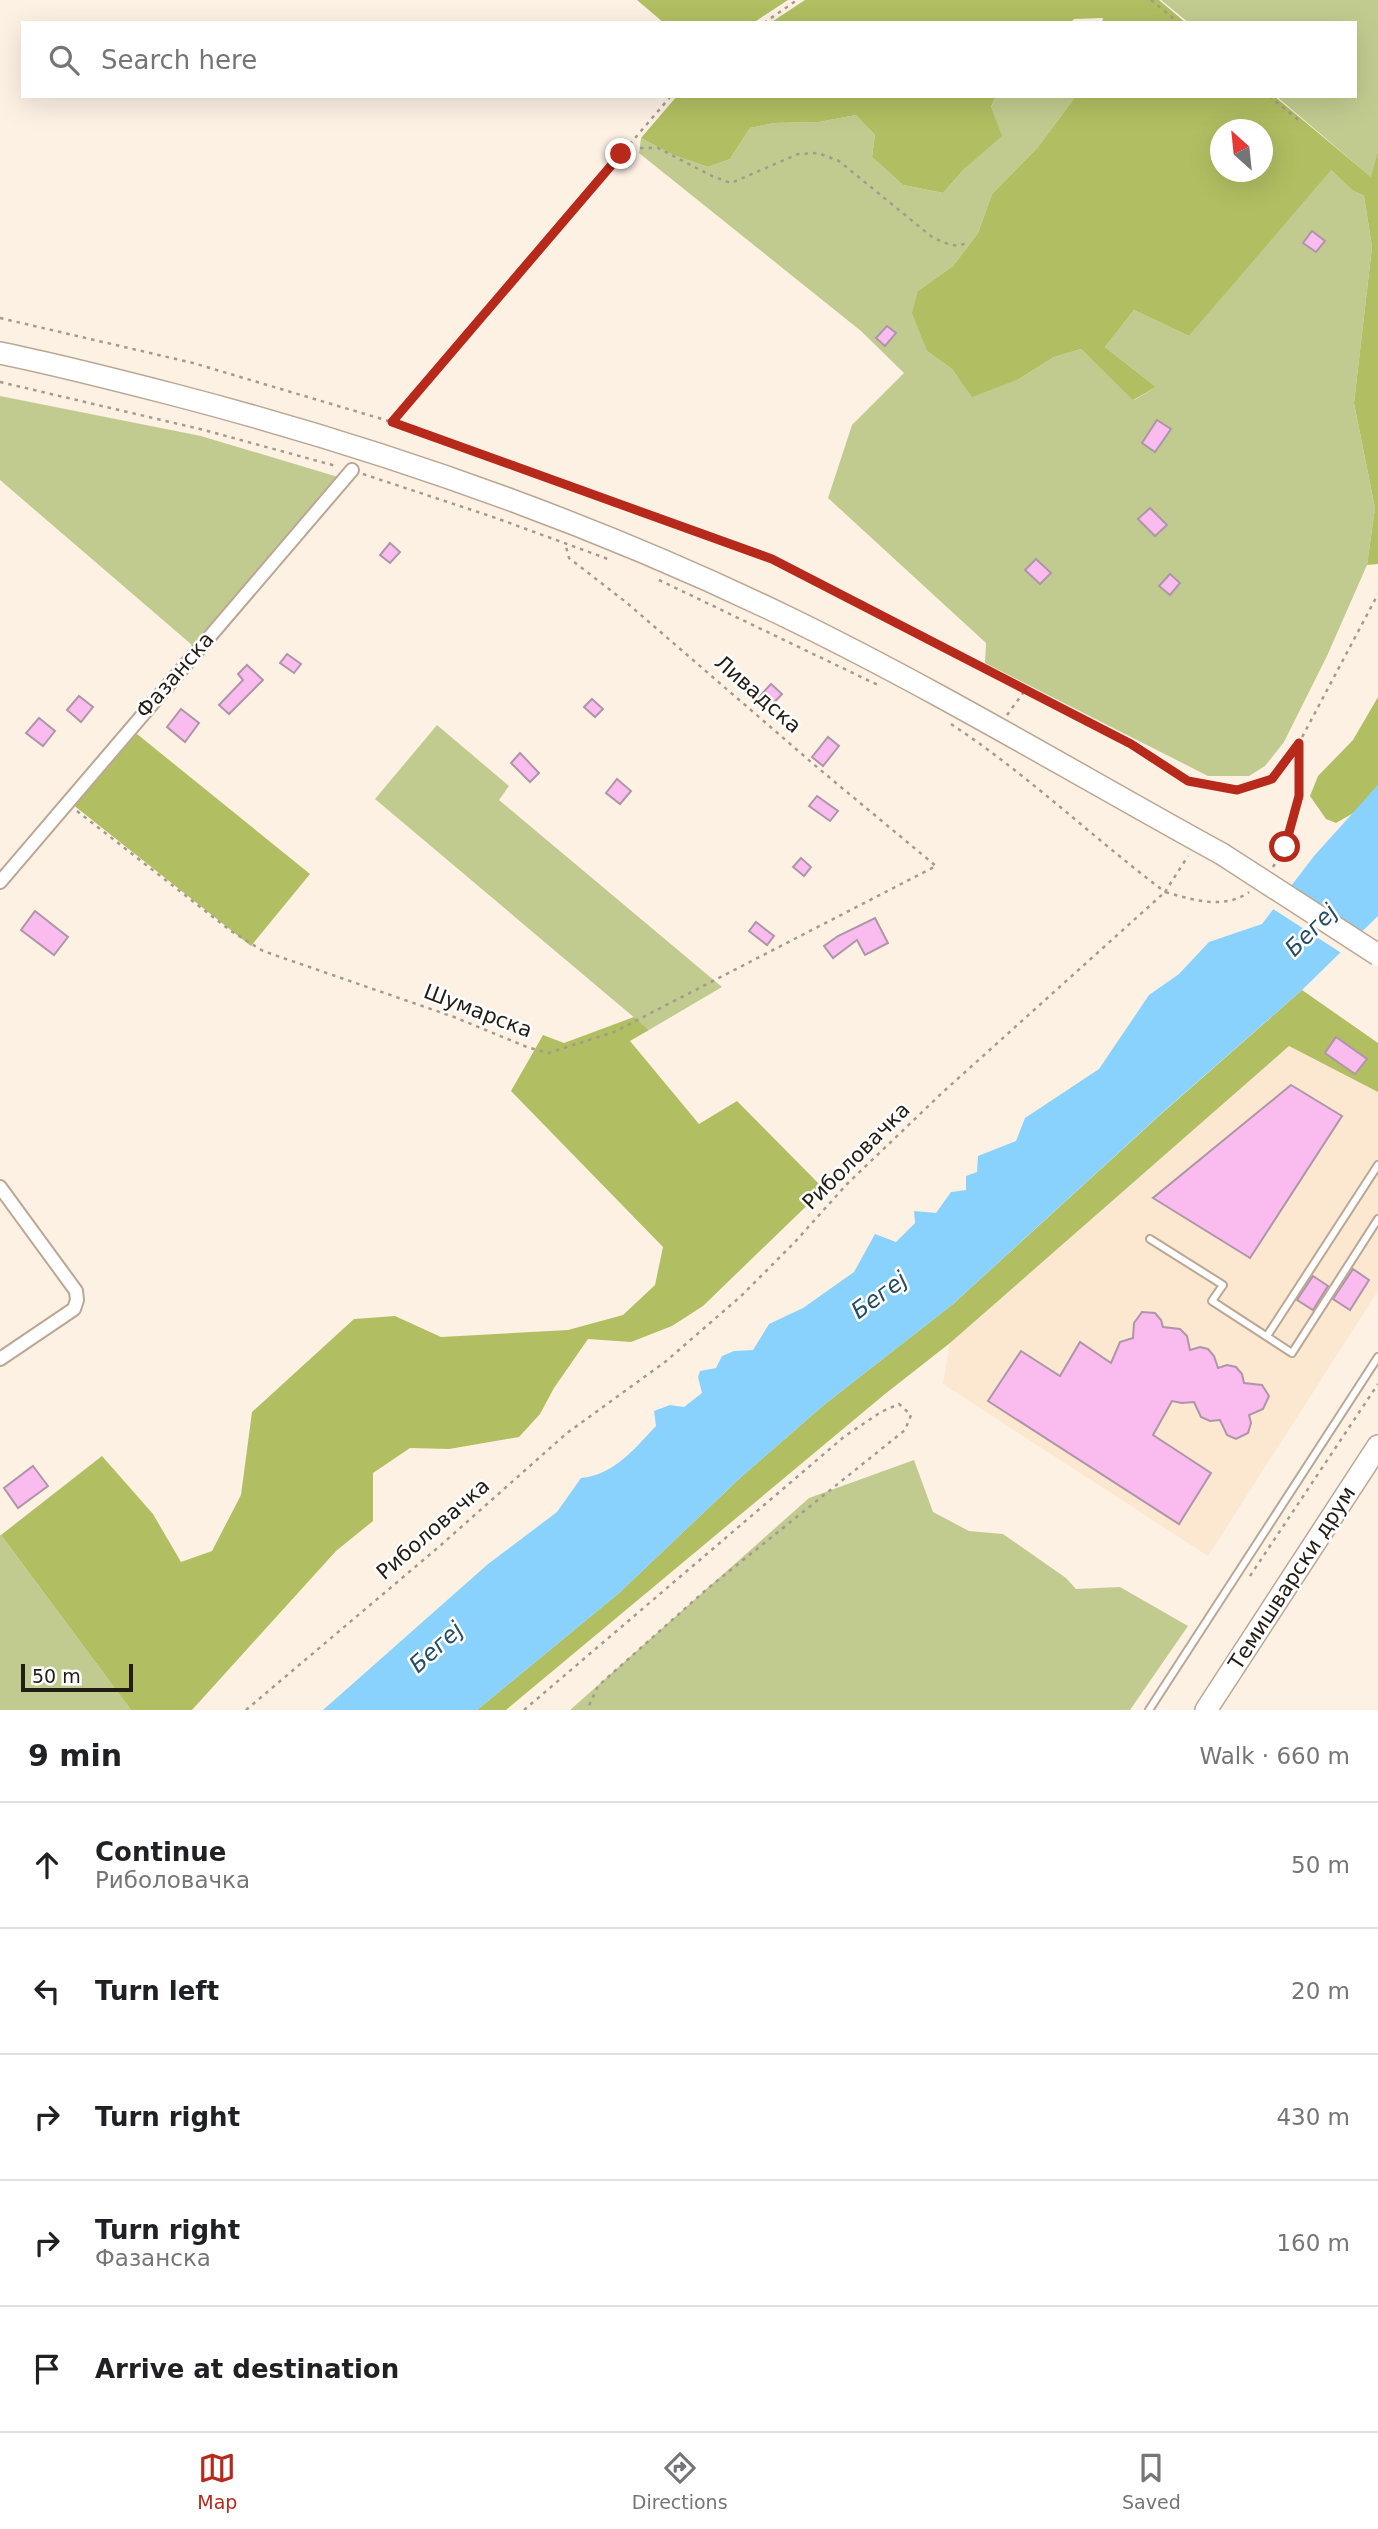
<!DOCTYPE html>
<meta charset="utf-8">
<style>
body{margin:0;font-family:"DejaVu Sans",sans-serif;background:#f2f2f2;color:#202124}
.compass{position:absolute;left:1210px;top:119px;width:63px;height:63px;border-radius:50%;background:#fff;box-shadow:0 7px 28px #0002;rotate:333deg}
.scale{position:absolute;left:21px;bottom:18px;width:112px;box-sizing:border-box;padding-left:7px;border:4px solid #231c14;border-top:0;font-size:19px;line-height:24px;white-space:nowrap;color:#231c14;-webkit-text-stroke:5px #fff;paint-order:stroke}
.stop{position:absolute;width:21px;height:21px;margin:-16px;border:5px solid #b7291b;border-radius:50%;background:#fff}
.stop.end{background:#b7291b;border-color:#fff;box-shadow:0 2px 7px #0008}
.list{margin:0;padding:0;list-style:none}
h2{display:flex;justify-content:space-between;align-items:center;height:91px;margin:0;padding:0 28px;font-size:30px}
h2 small{font-size:23px;font-weight:400;color:#757577}
.list li{display:grid;grid-template-columns:46px 1fr auto;gap:21px;align-items:center;box-sizing:border-box;height:126px;padding:0 28px;border-top:2px solid #e0e0e0}
.list b{display:block;font-size:26px;white-space:nowrap}
.list p{margin:0;font-size:23px;white-space:nowrap;color:#757577}
.list em{font-size:23px;font-style:normal;color:#757577}
.icon{flex:none;width:38px;height:38px;fill:none;stroke:currentColor;stroke-width:2;stroke-linecap:round;stroke-linejoin:round}
.map{position:relative;flex:none;width:1378px;height:1710px;overflow:hidden}
.search{position:absolute;background:#fff;box-shadow:0 7px 28px #0002;left:21px;right:21px;top:21px;height:77px;display:flex;align-items:center;gap:18px;box-sizing:border-box;padding:0 24px;border-radius:0px;color:#757577;font-size:26px}
.sheet{height:721px;background:#fff}
nav{display:flex;justify-content:space-around;align-items:center;box-sizing:border-box;height:98px;border-top:2px solid #e0e0e0;background:#fff;font-size:19px;color:#757577}
nav a{display:grid;justify-items:center;gap:4px}
nav .on{color:#b7291b}
.map>svg:first-child{display:block}
</style>
<div class="map">
<svg width="1378" height="1710" viewBox="0 0 1378 1710">
<rect width="100%" height="100%" fill="#fdf1e4"/>
<!-- built -->
<path fill="#fce7d1" d="M1289 1046 1378 1092V1291L1208 1556 943 1384 950 1343Z"/>
<!-- green -->
<g fill="#c2cb8f">
<path d="M1161 0H1378V151L1372 178 1276 96H1355V23H1189Z"/>
<path d="M996 96H1076L1038 147 992 194 978 233 953 266 918 291 927 351 952 369 972 396 1019 379 1054 357 1081 349 1134 400 1156 387 1105 347 1134 310 1189 336 1330 169 1352 190 1364 196 1372 247 1354 403 1375 508 1367 565 1327 656 1284 742 1265 766 1249 776H1208L985 663 986 643 828 498 852 425 904 373 861 331 639 153 641 138 673 155 708 167 730 159 750 128 774 123 819 122 856 115 875 135 872 157 903 185 943 193 965 168Z"/>
<path d="M0 396 201 436 338 477 192 645 0 480Z"/>
<path d="M437 725 509 786 499 800 722 987 649 1030 375 799Z"/>
<path d="M914 1460 933 1512 969 1531 1003 1534 1066 1578 1076 1589 1120 1587 1188 1626 1130 1710H570L809 1498Z"/>
<path d="M0 1535H1L131 1710H0Z"/>
</g>
<!-- forest -->
<g fill="#b1be61" fill-rule="evenodd">
<path d="M637 0H788L753 23H664Z"/>
<path d="M805 0H1159L1186 23H1102L1103 18 1074 19 1070 23H770Z"/>
<path d="M677 96H996L991 107 1002 136 965 168 943 193 903 185 872 157 875 135 856 115 819 122 774 123 750 128 730 159 708 167 673 155 641 138Z"/>
<path d="M1076 96H1274L1371 177 1378 151V564L1367 565 1375 508 1354 403 1372 247 1364 196 1352 190 1331 170 1189 336 1134 310 1105 347 1156 387 1133 400 1081 349 1054 357 1019 379 972 397 952 369 927 351 912 313 918 291 953 266 978 233 992 194 1038 147ZM1220 130H1262V172H1220Z"/>
<path d="M1378 697V785L1355 812 1336 823 1326 819 1310 796 1318 776 1353 740Z"/>
<path d="M137 734 310 874 251 946 72 804Z"/>
<path d="M1302 990 1378 1043V1092L1289 1046 950 1343 885 1394 506 1710H477L619 1593 741 1477 825 1404 953 1304 1160 1115Z"/>
<path d="M634 1017 649 1030 630 1041 699 1124 737 1101 824 1189 703 1306 672 1326 631 1342 588 1339 554 1388 540 1414 519 1437 449 1449 410 1448 373 1473V1521L336 1551 192 1710H131L1 1535 102 1456 153 1514 181 1562 212 1551 241 1495 252 1412 354 1319 395 1316 441 1337 568 1330 623 1315 655 1285 663 1247 511 1091 543 1035 564 1043Z"/>
</g>
<!-- water -->
<path fill="#8ad2fe" d="M1378 785V916L1302 990 1164 1111 953 1304 825 1404 741 1477 619 1593 477 1710H323L488 1564 557 1512 581 1478C614 1475 634 1449 656 1426L654 1411 670 1405 684 1407 702 1393 698 1377 700 1371 716 1368 722 1356 734 1351 753 1350 769 1324 803 1308 854 1272 875 1234 896 1242 915 1223 914 1211 936 1213 951 1192 966 1190V1176L977 1172 978 1156 1016 1141 1025 1118 1099 1069 1149 995 1179 974 1209 942 1262 924 1314 856Z"/>
<!-- pier -->
<path fill="#fdf1e4" d="M1287 886 1363 935 1343 954 1270 907Z"/>
<!-- building -->
<g fill="#fabcee" stroke="#ad96a8" stroke-width="2">
<path d="M1312 231 1325 241 1316 252 1303 243Z"/>
<path d="M887 326 896 333 885 346 876 338Z"/>
<path d="M1157 420 1171 429 1155 452 1142 443Z"/>
<path d="M1150 508 1167 525 1155 536 1138 519Z"/>
<path d="M390 543 400 552 390 563 380 555Z"/>
<path d="M1036 559 1051 573 1040 584 1025 570Z"/>
<path d="M1170 574 1180 583 1170 595 1159 586Z"/>
<path d="M287 654 301 664 294 673 280 663Z"/>
<path d="M247 665 263 680 229 714 219 705 243 680 238 674Z"/>
<path d="M771 684 782 694 768 709 757 699Z"/>
<path d="M79 696 93 707 81 722 67 710Z"/>
<path d="M592 699 603 709 595 717 584 707Z"/>
<path d="M181 709 199 723 185 742 167 727Z"/>
<path d="M39 718 55 731 43 746 26 733Z"/>
<path d="M828 737 839 746 823 766 812 757Z"/>
<path d="M520 753 539 773 530 782 511 763Z"/>
<path d="M617 779 631 791 620 804 606 793Z"/>
<path d="M817 796 838 811 830 821 809 806Z"/>
<path d="M801 858 811 867 804 876 793 867Z"/>
<path d="M35 911 68 937 54 955 21 930Z"/>
<path d="M875 918 888 943 865 955 857 940 833 958 824 946 838 936Z"/>
<path d="M756 922 774 936 767 945 749 931Z"/>
<path d="M1336 1037 1367 1059 1355 1074 1325 1053Z"/>
<path d="M1291 1085 1342 1116 1250 1258 1153 1198Z"/>
<path d="M1353 1269 1369 1280 1350 1310 1333 1299Z"/>
<path d="M1313 1276 1328 1286 1313 1310 1297 1300Z"/>
<path d="M1142 1312 1155 1313 1161 1320 1163 1327 1180 1329 1187 1336 1190 1350 1200 1347 1208 1349 1214 1356 1218 1368 1227 1365 1236 1367 1242 1374 1244 1383 1262 1385 1269 1396 1263 1409 1249 1415 1251 1423 1248 1433 1236 1439 1227 1435 1220 1420 1210 1421 1201 1417 1194 1402 1182 1403 1172 1401 1153 1435 1211 1473 1179 1524 988 1401 1021 1351 1060 1376 1080 1342 1111 1363 1120 1342 1133 1338 1134 1323Z"/>
<path d="M33 1466 48 1486 18 1508 4 1488Z"/>
</g>
<g fill="none" stroke-linecap="round" stroke-linejoin="round">
<defs>
<g id="service">
<path d="M1150 1239 1223 1285 1212 1301 1292 1353 1378 1219"/>
<path d="M1267 1336 1378 1165"/>
<path d="M1149 1710 1378 1357"/>
</g>
<g id="minor">
<path d="M0 882 352 470"/>
<path d="M0 1187 76 1291 77 1300 74 1309 0 1359"/>
</g>
<g id="primary">
<path d="M0 353C59 365 117 380 175 395 386 450 593 523 789 618 937 690 1078 775 1222 854"/>
<path d="M1206 1710 1378 1446"/>
</g>
</defs>
<!-- service casing -->
<use href="#service" stroke="#bba793" stroke-width="10"/>
<!-- minor casing -->
<use href="#minor" stroke="#bba793" stroke-width="16"/>
<!-- primary casing -->
<use href="#primary" stroke="#bba793" stroke-width="24"/>
<!-- path -->
<g stroke="#a49a8f" stroke-width="2.5" stroke-dasharray="3.5 5" stroke-linecap="butt">
<path d="M1151 0 1179 23"/>
<path d="M764 23 797 0"/>
<path d="M1269 96 1301 122"/>
<path d="M624 153 637 148H658L712 176 731 183 798 154 818 153 839 161 932 237C943 242 955 249 966 243"/>
<path d="M0 318 193 363 392 422 772 559 1131 744 1188 781 1237 790 1272 779 1299 743"/>
<path d="M0 382 204 430 336 466"/>
<path d="M392 422 671 96"/>
<path d="M363 474 496 518 608 559"/>
<path d="M659 580 880 686"/>
<path d="M1007 715 1026 689"/>
<path d="M951 724C1027 774 1092 837 1165 892L1188 856"/>
<path d="M77 811 231 931 263 951 454 1017 527 1047 548 1053 614 1032 936 866 818 768 627 603 569 558 565 543"/>
<path d="M1273 867 1285 847 1299 796V743L1378 594"/>
<path d="M1250 1576 1378 1384"/>
<path d="M246 1710 441 1545 567 1433 665 1362 740 1297 794 1243 847 1184 943 1092 1165 892C1194 900 1224 910 1249 892"/>
<path d="M524 1710 845 1436 881 1412 899 1404 911 1415 905 1430 707 1589 598 1686 587 1710"/>
</g>
<!-- service -->
<use href="#service" stroke="#fff" stroke-width="6"/>
<!-- minor -->
<use href="#minor" stroke="#fff" stroke-width="12"/>
<!-- primary -->
<use href="#primary" stroke="#fff" stroke-width="21"/>
<defs>
<path id="primary-bridge" d="M1222 854 1378 955"/>
</defs>
<!-- primary-bridge casing -->
<use href="#primary-bridge" stroke="#bba793" stroke-width="24" stroke-linecap="butt"/>
<!-- primary-bridge -->
<use href="#primary-bridge" stroke="#fff" stroke-width="21"/>
</g>
<g fill="none" stroke-linecap="round" stroke-linejoin="round">
<!-- route -->
<path stroke="#b7291b" stroke-width="9" d="M621 154 392 422 772 559 1131 744 1188 781 1237 790 1272 779 1299 743V796L1285 847"/>
</g>
<g text-anchor="middle" dominant-baseline="central" stroke-width="5" stroke-linejoin="round" paint-order="stroke">
<!-- street labels -->
<g font-size="21" fill="#231c14" stroke="#fff">
<text transform="translate(175 675) rotate(-49)">Фазанска</text>
<text transform="translate(758 694) rotate(41)">Ливадска</text>
<text transform="translate(478 1011) rotate(21)">Шумарска</text>
<text transform="translate(856 1156) rotate(-45)">Риболовачка</text>
<text transform="translate(433 1529) rotate(-41)">Риболовачка</text>
<text transform="translate(1292 1578) rotate(-57)">Темишварски друм</text>
</g>
<!-- water labels -->
<g font-size="23" font-style="italic" fill="#254d64" stroke="#fff">
<text transform="translate(1311 930) rotate(-45)">Бегеј</text>
<text transform="translate(879 1295) rotate(-36)">Бегеј</text>
<text transform="translate(436 1647) rotate(-42)">Бегеј</text>
</g>
</g>
</svg>
<svg class="compass" viewBox="-18 -18 36 36"><path d="M0-13l5 13h-10z" fill="#e53935"/><path d="M0 13l5-13h-10z" fill="#757577"/></svg>
<div class="scale">50 m</div>
<div class="stop" style="left:1285px;top:847px"></div>
<div class="stop end" style="left:621px;top:154px"></div>
<div class="search"><svg class="icon" aria-label="search" viewBox="0 0 24 24"><circle cx="10" cy="10" r="6"/><path d="M15 15l6 6"/></svg>Search here</div>
</div>
<section class="sheet">
<h2>9 min<small>Walk · 660 m</small></h2>
<ul class="list">
<li><svg class="icon" aria-label="ahead" viewBox="0 0 24 24"><path d="M12 20V5M6 11l6-6 6 6"/></svg><div><b>Continue</b><p>Риболовачка</p></div><em>50 m</em></li>
<li><svg class="icon" aria-label="left" viewBox="0 0 24 24"><path d="M17 20v-9H6M10 6l-5 5 5 5"/></svg><div><b>Turn left</b></div><em>20 m</em></li>
<li><svg class="icon" aria-label="right" viewBox="0 0 24 24"><path d="M7 20v-9h11M14 6l5 5-5 5"/></svg><div><b>Turn right</b></div><em>430 m</em></li>
<li><svg class="icon" aria-label="right" viewBox="0 0 24 24"><path d="M7 20v-9h11M14 6l5 5-5 5"/></svg><div><b>Turn right</b><p>Фазанска</p></div><em>160 m</em></li>
<li><svg class="icon" aria-label="arrive" viewBox="0 0 24 24"><path d="M6 21V4h12l-3 4 3 4H6"/></svg><div><b>Arrive at destination</b></div></li>
</ul>
</section>
<nav>
<a class="on"><svg class="icon" aria-label="map" viewBox="0 0 24 24"><path d="M3 6l6-2 6 2 6-2v14l-6 2-6-2-6 2zM9 4v14M15 6v14"/></svg>Map</a>
<a><svg class="icon" aria-label="directions" viewBox="0 0 24 24"><path d="M12 3l9 9-9 9-9-9zM9 14v-3h6M13 9l2 2-2 2"/></svg>Directions</a>
<a><svg class="icon" aria-label="saved" viewBox="0 0 24 24"><path d="M7 4h10v16l-5-4-5 4z"/></svg>Saved</a>
</nav>
